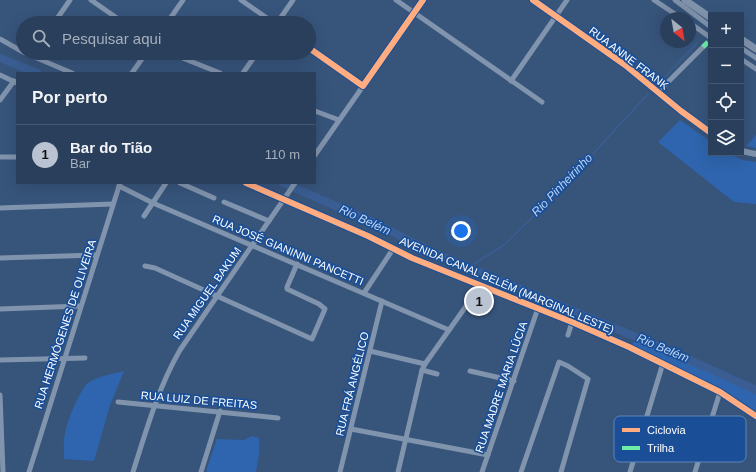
<!DOCTYPE html>
<html lang="pt">
<meta charset="utf-8">
<style>
body{margin:0;font-family:Arial,sans-serif;background:#354a65;color:#f1f3f6}
.controls{position:absolute;right:12px;top:12px;display:grid;overflow:hidden;border-radius:0px;box-shadow:0 4px 16px #0002}
.controls button{width:36px;height:36px;display:grid;place-items:center;padding:0;border:0;border-bottom:1px solid #455872;background:#293f5c;color:#f1f3f6;font:20px sans-serif}
.compass{position:absolute;left:660px;top:12px;width:36px;height:36px;border-radius:50%;background:#293f5c;box-shadow:0 4px 16px #0002;rotate:149deg}
.you{position:absolute;left:461px;top:231px;width:14px;height:14px;margin:-10px;border:3px solid #fff;border-radius:50%;background:#1a73e8;box-shadow:0 0 0 6px #1a73e833}
.badge{display:grid;place-items:center;width:26px;height:26px;border-radius:50%;background:#b9c3d1;color:#111;font-size:13px;font-weight:700}
.pin{position:absolute;translate:-50% -50%;border:2px solid #fff;box-shadow:0 1px 4px #0006}
.list{margin:0;padding:0;list-style:none}
h2{display:flex;justify-content:space-between;align-items:center;height:52px;margin:0;padding:0 16px;font-size:17px}
h2 small{font-size:13px;font-weight:400;color:#a5afbb}
.list li{display:grid;grid-template-columns:26px 1fr auto;gap:12px;align-items:center;box-sizing:border-box;height:60px;padding:0 16px;border-top:1px solid #455872}
.list b{display:block;font-size:15px;white-space:nowrap}
.list p{margin:0;font-size:13px;white-space:nowrap;color:#a5afbb}
.list em{font-size:13px;font-style:normal;color:#a5afbb}
.icon{flex:none;width:22px;height:22px;fill:none;stroke:currentColor;stroke-width:2;stroke-linecap:round;stroke-linejoin:round}
.map{position:relative;flex:none;width:756px;height:472px;overflow:hidden}
.search{position:absolute;background:#293f5c;box-shadow:0 4px 16px #0002;left:16px;top:16px;width:300px;height:44px;display:flex;align-items:center;gap:10px;box-sizing:border-box;padding:0 14px;border-radius:22px;color:#a5afbb;font-size:15px}
.panel{position:absolute;background:#293f5c;box-shadow:0 4px 16px #0002;left:16px;top:72px;width:300px;height:112px;border-radius:0px}
.map>svg:first-child{display:block}
</style>
<div class="map">
<svg width="756" height="472" viewBox="0 0 756 472">
<rect width="100%" height="100%" fill="#37547b"/>
<!-- green -->
<g fill="#2f65ae">
<path d="M680 120 711 142V153H727L743 160 756 162V204L734 202 658 142Z"/>
<path d="M756 134V148L746 146 756 135Z"/>
<path d="M635 340 748 389 756 394V412L718 387 632 345Z"/>
<path d="M124 371 110 405 94 461 64 459C64 451 63 442 65 434 67 422 79 391 88 383 98 376 113 374 124 371Z"/>
<path d="M252 436 259 438V454L256 472H209L206 471 217 439 244 440Z"/>
</g>
<g fill="none" stroke-linecap="round" stroke-linejoin="round">
<!-- stream -->
<g stroke="#3a5e93" stroke-width="1.5">
<path d="M659 83 697 43"/>
<path d="M469 267 504 245 554 196 648 94"/>
</g>
<!-- river -->
<g stroke="#3a5e93" stroke-width="8">
<path d="M0 58 37 73"/>
<path d="M283 183 375 223 434 253 672 352 756 390"/>
</g>
<!-- minor -->
<g stroke="#8194ad" stroke-width="5">
<path d="M91 0 124 23"/>
<path d="M241 0 274 23"/>
<path d="M396 0 542 102"/>
<path d="M654 0 681 18"/>
<path d="M675 0 711 27"/>
<path d="M54 23 70 0"/>
<path d="M167 23 183 0"/>
<path d="M277 23 293 0"/>
<path d="M690 23 711 38"/>
<path d="M0 39 23 52"/>
<path d="M309 48 363 86"/>
<path d="M741 48 756 58"/>
<path d="M25 53 72 73"/>
<path d="M170 53 220 73"/>
<path d="M741 59 756 69"/>
<path d="M132 73 146 53"/>
<path d="M243 73 257 53"/>
<path d="M0 75 17 83"/>
<path d="M511 81 567 0"/>
<path d="M658 92 703 47"/>
<path d="M0 100 14 81"/>
<path d="M315 111 339 120"/>
<path d="M315 155 423 0"/>
<path d="M0 157H17"/>
<path d="M180 183 214 198"/>
<path d="M246 183 368 236 412 258 572 322 629 347 720 392 756 416"/>
<path d="M119 186 153 203 449 330"/>
<path d="M224 202 269 221"/>
<path d="M0 208 113 204"/>
<path d="M144 216 166 183"/>
<path d="M0 258 97 255"/>
<path d="M145 266 155 268 312 339 325 309 319 304 287 289V287L297 264"/>
<path d="M364 293 393 249"/>
<path d="M0 309 81 306"/>
<path d="M568 335 572 322"/>
<path d="M370 351 425 364"/>
<path d="M0 360 85 358"/>
<path d="M422 370 437 374"/>
<path d="M470 371 514 381"/>
<path d="M0 395 3 472"/>
<path d="M118 402 278 418"/>
<path d="M646 419 706 437"/>
<path d="M351 429 488 455"/>
<path d="M29 472 120 183"/>
<path d="M133 472C146 431 158 388 180 350L295 183"/>
<path d="M201 472 220 411"/>
<path d="M340 472 382 301"/>
<path d="M398 472 422 370 425 364 481 285"/>
<path d="M482 472 538 308"/>
<path d="M521 472 559 362 568 366 588 379 561 472"/>
<path d="M630 472 663 363"/>
<path d="M695 472 720 392"/>
</g>
<!-- major -->
<g stroke="#7f93ab" stroke-width="6">
<path d="M533 0 625 65 681 111 711 133"/>
<path d="M741 151 756 154"/>
</g>
<!-- highway -->
<g stroke="#8094ac" stroke-width="7">
<path d="M685 0 711 18"/>
<path d="M741 39 756 49"/>
</g>
<!-- quiet -->
<path stroke="#6deda7" stroke-width="5" stroke-dasharray="10 5" stroke-linecap="butt" d="M703 47 708 42"/>
<defs>
<g id="cycleway">
<path d="M533 0 625 65 681 111 711 133"/>
<path d="M309 48 363 86 423 0"/>
<path d="M246 183 368 236 412 258 572 322 629 347 720 392 756 416"/>
</g>
</defs>
<!-- cycleway casing -->
<use href="#cycleway" stroke="#1a4f98" stroke-width="8"/>
<!-- cycleway -->
<use href="#cycleway" stroke="#ffac80" stroke-width="6"/>
</g>
<g text-anchor="middle" dominant-baseline="central" stroke-width="3.5" stroke-linejoin="round" paint-order="stroke">
<!-- street labels -->
<g font-size="11" fill="#fff" stroke="#1a4f98">
<text transform="translate(629 58) rotate(37)">RUA ANNE FRANK</text>
<text transform="translate(288 250) rotate(23)">RUA JOSÉ GIANINNI PANCETTI</text>
<text transform="translate(507 285) rotate(23)">AVENIDA CANAL BELÉM (MARGINAL LESTE)</text>
<text transform="translate(207 293) rotate(-55)">RUA MIGUEL BAKUM</text>
<text transform="translate(65 324) rotate(-72)">RUA HERMÓGENES DE OLIVEIRA</text>
<text transform="translate(352 384) rotate(-76)">RUA FRÁ ANGÉLICO</text>
<text transform="translate(501 387) rotate(-71)">RUA MADRE MARIA LÚCIA</text>
<text transform="translate(199 400) rotate(5)">RUA LUIZ DE FREITAS</text>
</g>
<!-- water labels -->
<g font-size="12" font-style="italic" fill="#bbd5f7" stroke="#1a4f98">
<text transform="translate(562 185) rotate(-46)">Rio Pinheirinho</text>
<text transform="translate(365 220) rotate(25)">Rio Belém</text>
<text transform="translate(663 348) rotate(23)">Rio Belém</text>
</g>
</g>
<!-- legend -->
<rect x="614" y="416" width="132" height="46" rx="6" fill="#1a4f98" stroke="#5f84b7" stroke-width="1"/>
<rect x="622" y="428" width="18" height="4" fill="#ffac80"/>
<rect x="622" y="446" width="18" height="4" fill="#6deda7"/>
<g font-size="11" fill="#fff">
<text x="647" y="434">Ciclovia</text>
<text x="647" y="452">Trilha</text>
</g>
</svg>
<div class="controls">
<button>+</button>
<button>−</button>
<button><svg class="icon" aria-label="locate" viewBox="0 0 24 24"><circle cx="12" cy="12" r="6"/><path d="M12 2v4M12 18v4M2 12h4M18 12h4"/></svg></button>
<button><svg class="icon" aria-label="layers" viewBox="0 0 24 24"><path d="M12 4l9 5-9 5-9-5zM3 14l9 5 9-5"/></svg></button>
</div>
<svg class="compass" viewBox="-18 -18 36 36"><path d="M0-13l5 13h-10z" fill="#e53935"/><path d="M0 13l5-13h-10z" fill="#a5afbb"/></svg>
<div class="you"></div>
<div class="pin badge" style="left:479px;top:301px">1</div>
<div class="search"><svg class="icon" aria-label="search" viewBox="0 0 24 24"><circle cx="10" cy="10" r="6"/><path d="M15 15l6 6"/></svg>Pesquisar aqui</div>
<section class="panel">
<h2>Por perto<small></small></h2>
<ul class="list">
<li><span class="badge">1</span><div><b>Bar do Tião</b><p>Bar</p></div><em>110 m</em></li>
</ul>
</section>
</div>
